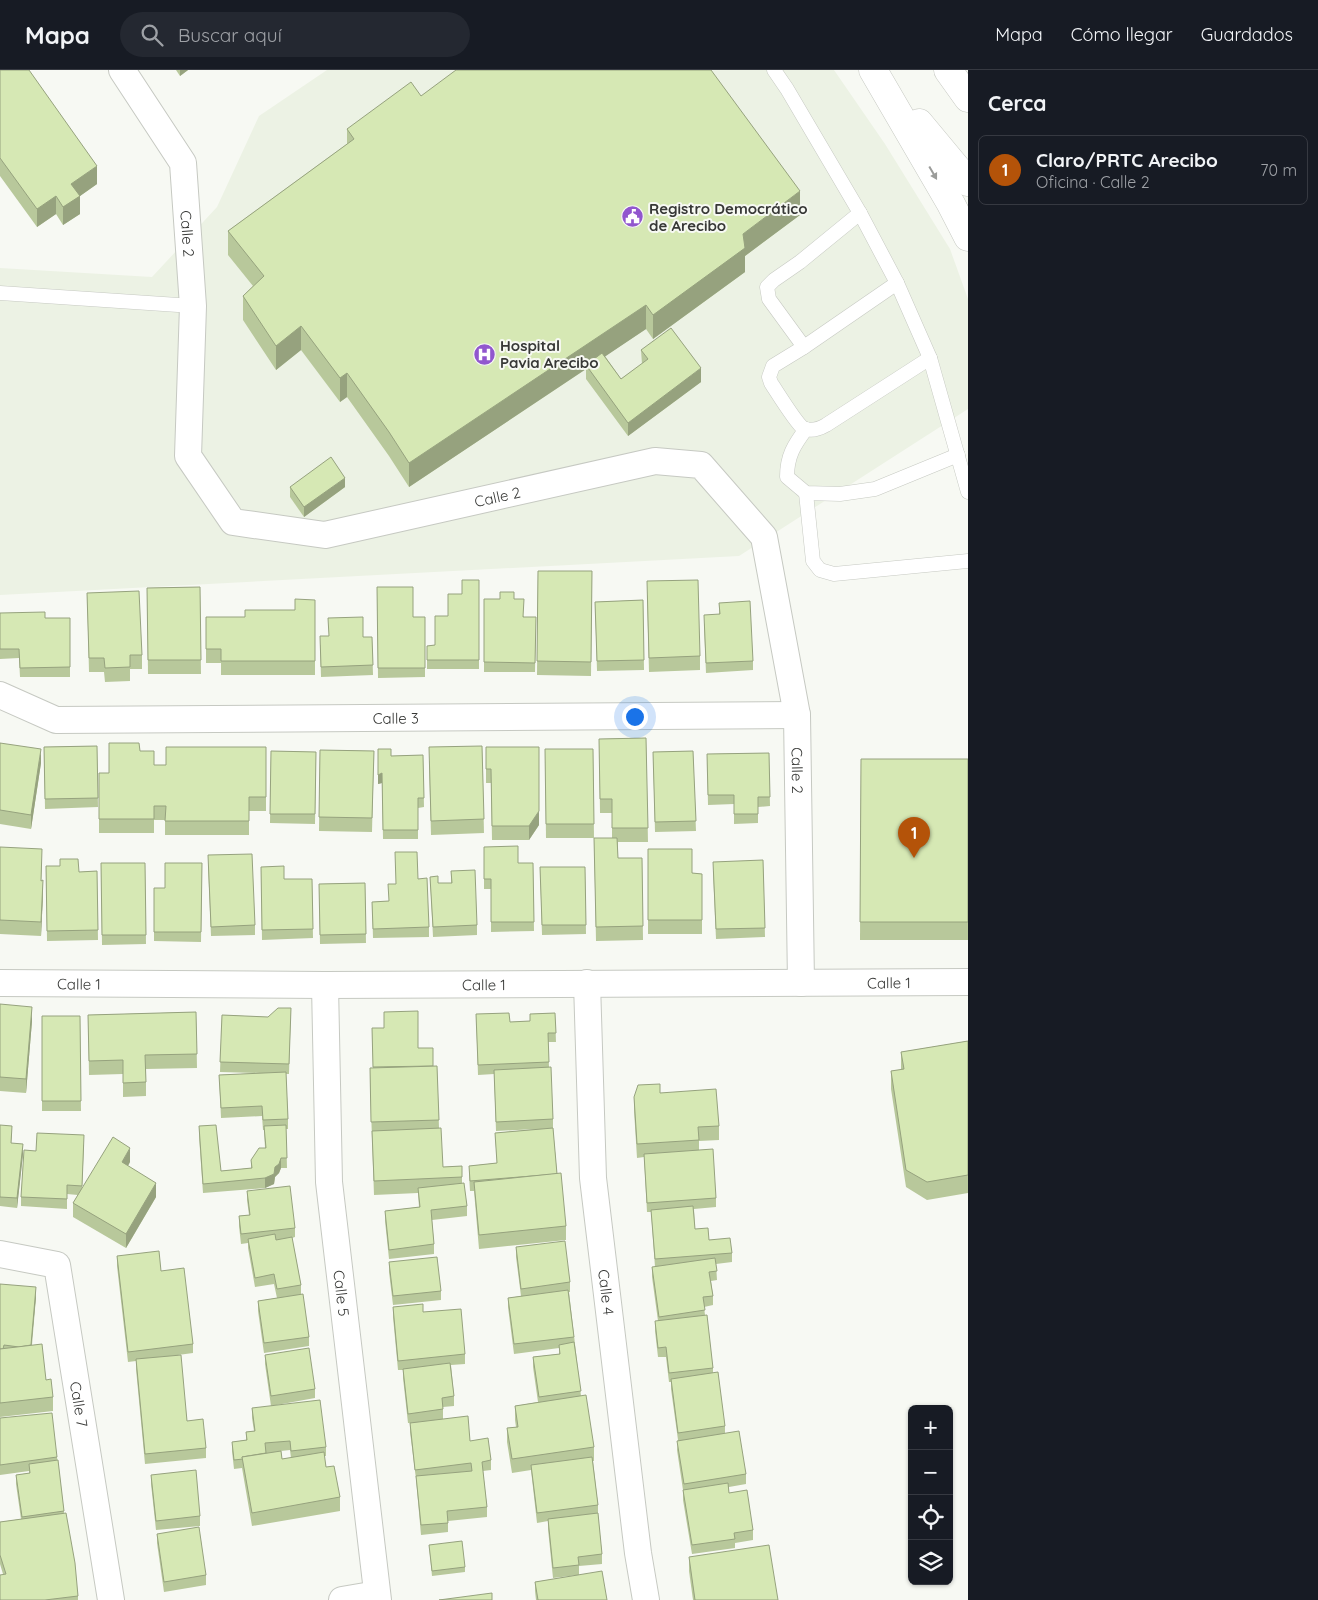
<!DOCTYPE html>
<html lang="es">
<meta charset="utf-8">
<style>
body{margin:0;font-family:Quicksand,sans-serif;background:#242831;color:#f1f3f6}
.controls{position:absolute;right:15px;bottom:15px;display:grid;overflow:hidden;border-radius:8px;box-shadow:0 1px 4px #0004}
.controls button{width:45px;height:45px;display:grid;place-items:center;padding:0;border:0;border-bottom:1px solid #363941;background:#171b24;color:#f1f3f6;font:25px sans-serif}
.you{position:absolute;left:634px;top:646px;width:18px;height:18px;margin:-12px;border:4px solid #fff;border-radius:50%;background:#1a73e8;box-shadow:0 0 0 8px #1a73e833}
.badge{display:grid;place-items:center;width:32px;height:32px;border-radius:50%;background:#b45309;color:#fff;font-size:16px;font-weight:700}
.pin{position:absolute;translate:-50% -41px;filter:drop-shadow(0 1px 2px #0008)}
.pin::after{content:'';position:absolute;top:26px;width:18px;height:15px;background:inherit;clip-path:polygon(0 0,100% 0,50% 100%)}
.list{margin:0;padding:0;list-style:none}
h2{display:flex;justify-content:space-between;align-items:center;height:65px;margin:0;padding:0 20px;font-size:21px}
h2 small{font-size:16px;font-weight:400;color:#9ea1a6}
.list li{display:grid;grid-template-columns:32px 1fr auto;gap:15px;align-items:center;box-sizing:border-box;height:70px;margin:0 10px 10px;padding:0 10px;border:1px solid #363941;border-radius:8px}
.list b{display:block;font-size:19px;white-space:nowrap}
.list p{margin:0;font-size:16px;white-space:nowrap;color:#9ea1a6}
.list em{font-size:16px;font-style:normal;color:#9ea1a6}
.icon{flex:none;width:28px;height:28px;fill:none;stroke:currentColor;stroke-width:2;stroke-linecap:round;stroke-linejoin:round}
.map{position:relative;flex:none;width:968px;height:1530px;overflow:hidden}
header{display:flex;align-items:center;gap:30px;box-sizing:border-box;height:70px;padding:0 25px;background:#171b24;border-bottom:1px solid #363941}
header strong{font-size:24px}
nav{display:flex;gap:28px;margin-inline-start:auto;font-size:18px}
.search{width:350px;height:45px;background:#242831;display:flex;align-items:center;gap:12px;box-sizing:border-box;padding:0 18px;border-radius:28px;color:#9ea1a6;font-size:19px}
main{display:flex}
aside{flex:1;background:#171b24}
.map>svg:first-child{display:block}
</style>
<header>
<strong>Mapa</strong>
<div class="search"><svg class="icon" aria-label="search" viewBox="0 0 24 24"><circle cx="10" cy="10" r="6"/><path d="M15 15l6 6"/></svg>Buscar aquí</div>
<nav><a>Mapa</a><a>Cómo llegar</a><a>Guardados</a></nav>
</header>
<main>
<div class="map">
<svg width="968" height="1530" viewBox="0 0 968 1530">
<rect width="100%" height="100%" fill="#f7f9f3"/>
<!-- built -->
<path fill="#ecf2e4" d="M327 0H834L885 74 950 179 968 229V339L739 486 0 525V198L152 207 217 137 259 46Z"/>
<g fill="none" stroke-linecap="round" stroke-linejoin="round">
<defs>
<g id="service">
<path d="M774 0 787 19 860 143 897 213 930 288 968 422"/>
<path d="M860 143 800 192 774 210 767 217 769 229 804 277 897 213"/>
<path d="M0 223 193 236"/>
<path d="M804 277 773 296 769 307 771 313C777 322 796 353 803 358 811 362 819 359 826 355L930 288"/>
<path d="M806 359C794 375 787 386 787 407L806 423 840 424 875 419 958 385"/>
<path d="M806 423 813 491 820 500 834 504 968 491"/>
</g>
<g id="minor">
<path id="s1" d="M122 0 183 93 193 236 188 386 233 452 325 465 655 391 701 395 764 467 797 645 801 913"/>
<path id="s2" d="M0 625 56 650 797 645"/>
<path id="s3" d="M0 913 325 915 968 912"/>
<path id="s4" d="M587 913 593 1108 638 1483 646 1530"/>
<path id="s5" d="M325 915 329 1112 378 1530"/>
<path id="s6" d="M0 1184 57 1195 111 1530"/>
<path d="M342 1530 377 1524"/>
</g>
<g id="primary">
<path d="M873 0 951 134 968 167"/>
<path d="M948 0 968 28"/>
<path d="M919 53 968 112"/>
</g>
</defs>
<!-- service casing -->
<use href="#service" stroke="#c6c9c2" stroke-width="15"/>
<!-- minor casing -->
<use href="#minor" stroke="#c6c9c2" stroke-width="28"/>
<!-- primary casing -->
<use href="#primary" stroke="#c6c9c2" stroke-width="29"/>
<!-- service -->
<use href="#service" stroke="#fff" stroke-width="14"/>
<!-- minor -->
<use href="#minor" stroke="#fff" stroke-width="26"/>
<!-- primary -->
<use href="#primary" stroke="#fff" stroke-width="28"/>
</g>
<!-- wall -->
<g fill="#b8c89b" fill-rule="evenodd">
<path d="M0 0 97 114 80 126V144L63 155 56 144 37 157 0 106Z"/>
<path d="M176 0H188L180 6Z"/>
<path d="M421 26 800 145 745 186V202L653 269 646 259 605 286 621 309 642 294 641 280 701 312 628 366 586 309V299L409 417 389 386 347 327 340 332 301 280 276 300 243 250V226L253 216 228 185V161L347 74V59Z"/>
<path d="M290 417H345L304 447 290 427Z"/>
<path d="M538 501H592L591 606 537 605Z"/>
<path d="M479 510V599H427V576L435 575 448 546 462 524Z"/>
<path d="M200 517 201 604H148L147 518Z"/>
<path d="M377 517 413 547H425V607L378 608Z"/>
<path d="M87 523 142 585V599H130V611L105 612 104 602H89Z"/>
<path d="M647 525 700 586V600L649 602Z"/>
<path d="M484 529H514L524 547H536L535 602H484Z"/>
<path d="M315 530V605H221V593H206V547H245L295 540Z"/>
<path d="M643 530 644 600 597 601 595 532Z"/>
<path d="M719 533 753 591V600L706 603 704 554 719 544Z"/>
<path d="M0 543 45 548H70V607H20L19 588 0 589Z"/>
<path d="M363 567H372L373 605 321 607 320 575Z"/>
<path d="M646 668 648 772H618V788H642L643 870 596 871 594 768H612V743H600L599 669Z"/>
<path d="M0 673 41 693 31 759 0 754Z"/>
<path d="M97 676 98 737 45 739 44 677Z"/>
<path d="M482 676 484 763 431 765 429 691Z"/>
<path d="M266 677V741H249V765H165V750H154V763H99V703H109L140 681 154 695H166Z"/>
<path d="M486 677 539 755 529 770H492L491 713H486Z"/>
<path d="M378 679 391 686 423 685 424 737 418 738V769H383L382 713 378 714Z"/>
<path d="M545 679H593L594 768H546Z"/>
<path d="M320 680 374 681 372 762 319 761Z"/>
<path d="M271 681 316 682 315 754 270 753Z"/>
<path d="M693 681 696 761 655 762 653 682Z"/>
<path d="M769 683 770 736 758 737V753L734 754V734L708 735 707 684Z"/>
<path d="M861 689H968V870H860Z"/>
<path d="M0 777 42 793 41 811 43 824 41 866 0 864Z"/>
<path d="M484 777 518 793H533L534 861 491 862V819H484Z"/>
<path d="M648 779 692 803 702 804V864H648Z"/>
<path d="M763 790 765 867 716 869 713 801Z"/>
<path d="M101 793H145L146 874 102 875Z"/>
<path d="M202 793 201 872 154 871V818H165Z"/>
<path d="M208 795 255 855V865L211 866Z"/>
<path d="M46 796 79 802 97 801 98 870 47 871Z"/>
<path d="M261 797 284 809H312L313 868 262 870Z"/>
<path d="M540 797H585L586 864 542 865Z"/>
<path d="M451 801 477 855V865L433 867 430 807 438 813H451Z"/>
<path d="M418 809 429 857V867L373 868 372 832 389 831 396 814Z"/>
<path d="M365 813 366 873 320 874 319 814Z"/>
<path d="M0 934 32 951 26 1023 0 1021Z"/>
<path d="M291 938 289 1004H286L288 1049V1059H286L287 1098H281L279 1103 275 1107 274 1114 265 1118 203 1123 199 1066V1056L221 1101 251 1098V1090L265 1078 264 1060H263L262 1046 221 1048 219 1005 260 1003 220 1002 222 945 268 947Z"/>
<path d="M196 942 197 998 146 999V1026L123 1027V1004L89 1005 88 945Z"/>
<path d="M555 943 556 972H548L549 997 553 1049V1058L557 1104 566 1156V1170L479 1179 474 1121H470L469 1105V1096L497 1093 495 1063 536 1059 496 1061 494 1004 478 1005 476 944 510 952 530 951V944Z"/>
<path d="M42 946H80L81 1041H42Z"/>
<path d="M372 958 418 978 433 996H437L439 1058 443 1097 462 1096V1113L467 1136V1146L432 1150 434 1174V1184L389 1189 385 1151V1141L419 1137 418 1123 374 1125 370 1012V998H373Z"/>
<path d="M968 971V1123L927 1130 906 1117 891 1019V1001L901 1000V982Z"/>
<path d="M660 1023 719 1056V1070L699 1071V1080L716 1128V1137L694 1139 695 1159 709 1170 732 1183V1192L716 1194 717 1210 711 1211 713 1226V1235L704 1237 705 1245 713 1298V1303L725 1356V1363L746 1404V1414L729 1417V1423L753 1460V1470L735 1473V1478L692 1484 683 1430V1420L677 1380 678 1370 671 1319V1312H669L666 1287H658L655 1261V1251H658L652 1207V1197H655L651 1142H647L644 1087 637 1088 634 1040V1027Z"/>
<path d="M0 1055 12 1066 11 1073 23 1084 17 1138 0 1136Z"/>
<path d="M84 1075 82 1118 130 1092 128 1096 156 1127 126 1178 73 1147V1133L78 1125 67 1124V1139L21 1136V1127L36 1081Z"/>
<path d="M247 1121 295 1158V1167L292 1168 301 1215V1224L309 1267V1276L264 1283 258 1241V1231L277 1228 274 1214 255 1217 248 1178V1173L241 1174 239 1156V1146L249 1145 247 1130Z"/>
<path d="M516 1177 570 1212V1222H569L581 1326 594 1377V1391H593L598 1435V1445L602 1484V1494L579 1496V1505L607 1530H536L535 1521V1512L578 1505 553 1508 548 1459V1451L537 1453 531 1400 512 1403 507 1372V1358L516 1357 515 1350V1336L538 1332 533 1297V1287L559 1284V1278L514 1284 508 1237V1228L521 1226 516 1187Z"/>
<path d="M117 1186 161 1201 193 1274V1283L178 1285 187 1351 206 1378V1388L145 1394 136 1299V1291L128 1292 117 1196Z"/>
<path d="M389 1192 441 1221V1230L393 1235 389 1202Z"/>
<path d="M0 1214 36 1227 32 1275 53 1327V1341L0 1347Z"/>
<path d="M393 1237 423 1242 465 1284V1294L451 1295 454 1326V1336L443 1337V1349L470 1371 491 1390V1400L483 1401 487 1437V1447L448 1451V1462L421 1465 416 1409 410 1362V1353H408L403 1308V1300H398L393 1247Z"/>
<path d="M265 1285 315 1319V1328L271 1336 265 1294Z"/>
<path d="M252 1338 326 1377V1386H324L326 1397 340 1427V1441L252 1456 242 1398 234 1399 232 1381V1372L246 1370V1362L254 1361 252 1348ZM290 1380 291 1388 282 1389 281 1381Z"/>
<path d="M0 1348 57 1387 64 1443 78 1526V1530H0L3 1504 0 1494V1452L21 1449 16 1414V1405L29 1403V1401L0 1405Z"/>
<path d="M151 1405 200 1446V1456L156 1460 151 1414Z"/>
<path d="M157 1464 206 1505V1515L164 1522 157 1473Z"/>
<path d="M429 1475 465 1497V1502L432 1506Z"/>
<path d="M689 1487 778 1530H693L689 1501Z"/>
</g>
<!-- shaded-wall -->
<g fill="#96a27e">
<path d="M180 0H188L180 6Z"/>
<path d="M97 96V114L80 126V144L63 155V137L71 114Z"/>
<path d="M800 121V145L745 186V202L653 269V245L743 164Z"/>
<path d="M56 126V144L37 157V139Z"/>
<path d="M646 235V259L588 298 586 295V299L409 417V393Z"/>
<path d="M301 256V280L276 300V276Z"/>
<path d="M701 298V312L628 366V353Z"/>
<path d="M347 303V327L340 332V308Z"/>
<path d="M345 408V417L304 447V437Z"/>
<path d="M41 679V693L31 759V745Z"/>
<path d="M382 703V713L378 714V705Z"/>
<path d="M539 741V755L529 770V756Z"/>
<path d="M43 810V824L41 866V852Z"/>
<path d="M32 937V951L26 1023V1009Z"/>
<path d="M23 1074V1084L17 1138V1128Z"/>
<path d="M130 1078V1092L122 1106V1092Z"/>
<path d="M281 1088V1098L279 1103 275 1107 274 1114 265 1118V1108Z"/>
<path d="M156 1113V1127L126 1178V1164Z"/>
<path d="M36 1217V1227L30 1288V1278Z"/>
</g>
<!-- building -->
<g fill="#d6e8b4" stroke="#96a27e">
<path d="M0 0H29L97 96 71 114 80 126 63 137 56 126 37 139 0 88Z"/>
<path d="M456 0H711L800 121 743 164 745 178 653 245 646 235 409 393 389 362 347 303 340 308 301 256 276 276 243 226 264 206 228 161 354 69 347 59 411 12 421 26Z"/>
<path d="M671 258 701 298 628 353 586 295 602 283 621 309 648 289 641 280Z"/>
<path d="M331 387 345 408 304 437 290 417Z"/>
<path d="M538 501H592L591 592 537 591Z"/>
<path d="M462 510H479V590H427V576L435 575V546H448V524H462Z"/>
<path d="M698 510 700 586 649 588 647 511Z"/>
<path d="M200 517 201 590H148L147 518Z"/>
<path d="M377 517H413V547H425V598H378Z"/>
<path d="M139 521 142 585H130V597L105 598 104 588H89L87 523Z"/>
<path d="M500 522H514V529H524L523 547H536L535 593 484 592V529H500Z"/>
<path d="M295 529 315 530V591H221V579H206V547H245V540H295Z"/>
<path d="M643 530 644 590 597 591 595 532Z"/>
<path d="M750 531 753 591 706 593 704 545 720 544 719 533Z"/>
<path d="M45 542V548H70V597L20 598 19 579H0V543Z"/>
<path d="M363 547V567H372L373 595 321 597 320 566H329L328 548Z"/>
<path d="M646 668 648 758H612V729H600L599 669Z"/>
<path d="M0 673 41 679 31 745 0 740Z"/>
<path d="M109 673H139L140 681H154V695H166V677H266V727H249V751H165L166 736H154V749H99V703H109Z"/>
<path d="M97 676 98 728 45 729 44 677Z"/>
<path d="M482 676 484 749 431 751 429 677Z"/>
<path d="M486 677H539V741L529 756H492L491 699H486Z"/>
<path d="M378 679H391V686L423 685 424 728H418V760H383L382 703 378 705Z"/>
<path d="M545 679H593L594 754H546Z"/>
<path d="M320 680 374 681 372 748 319 747Z"/>
<path d="M271 681 316 682 315 744H270Z"/>
<path d="M693 681 696 751 655 752 653 682Z"/>
<path d="M769 683 770 727H758V744H734V725H708L707 684Z"/>
<path d="M861 689H968V852H860Z"/>
<path d="M594 768H617L618 788H642L643 856 596 857Z"/>
<path d="M518 776V793H533L534 852H491V809H484V777Z"/>
<path d="M0 777 42 779 41 811 43 810 41 852 0 850Z"/>
<path d="M648 779H692V803L702 804V850H648Z"/>
<path d="M395 782H417L418 809 427 808 429 857 373 859 372 832 389 831 388 814H396Z"/>
<path d="M252 784 255 855 211 857 208 785Z"/>
<path d="M60 789H78L79 802 97 801 98 860 47 861 46 796H60Z"/>
<path d="M763 790 765 858 716 859 713 792Z"/>
<path d="M101 793H145L146 865H102Z"/>
<path d="M165 793H202L201 862H154V818H165Z"/>
<path d="M284 796V809H312L313 859 262 860 261 797Z"/>
<path d="M540 797H585L586 855H542Z"/>
<path d="M475 800 477 855 433 857 430 807 438 806V813H452L451 801Z"/>
<path d="M365 813 366 864 320 865 319 814Z"/>
<path d="M0 934 32 937 26 1009 0 1007Z"/>
<path d="M278 938H291L289 994 220 992 222 945 268 947Z"/>
<path d="M418 941V978H433V996L373 997 372 958H384V942Z"/>
<path d="M196 942 197 984 145 985 146 1012 123 1013V990L89 991 88 945Z"/>
<path d="M509 943 510 952 530 951V944L555 943 556 963H548L549 992 478 995 476 944Z"/>
<path d="M42 946H80L81 1031H42Z"/>
<path d="M968 971V1105L927 1112 906 1100 891 1001 904 999 901 982Z"/>
<path d="M437 996 439 1050 371 1052 370 998Z"/>
<path d="M551 997 553 1049 496 1052 494 1000Z"/>
<path d="M286 1002 288 1049 263 1050 262 1036 221 1038 219 1005Z"/>
<path d="M660 1014V1023L716 1019 719 1056 698 1057 699 1070 637 1074 634 1027 638 1015Z"/>
<path d="M0 1055 12 1056 11 1073 23 1074 17 1128 0 1127Z"/>
<path d="M216 1055 221 1101 252 1098 251 1090 259 1078H266L264 1056 286 1055 287 1088H281L279 1094 275 1097 274 1104 265 1108 203 1114 199 1056Z"/>
<path d="M441 1058 443 1097 462 1096V1107L374 1111 372 1061Z"/>
<path d="M553 1058 557 1104 470 1111 469 1096 497 1093 495 1063Z"/>
<path d="M37 1063 84 1065 82 1116 67 1115V1129L21 1127 24 1080 36 1081Z"/>
<path d="M113 1067 130 1078 122 1092 156 1113 126 1164 73 1133Z"/>
<path d="M713 1079 716 1128 647 1133 644 1084Z"/>
<path d="M561 1103 566 1156 479 1165 474 1112Z"/>
<path d="M464 1113 467 1136 431 1140 434 1174 389 1180 385 1141 420 1137 418 1118Z"/>
<path d="M290 1116 295 1158 241 1164 239 1146 250 1145 247 1121Z"/>
<path d="M693 1136 695 1159 708 1158 709 1170 730 1168 732 1183 655 1189 651 1140Z"/>
<path d="M275 1164 276 1170 292 1167 301 1215 277 1219 274 1204 255 1208 248 1169Z"/>
<path d="M565 1171 570 1212 521 1219 516 1177Z"/>
<path d="M159 1181 161 1201 184 1198 193 1274 128 1282 117 1186Z"/>
<path d="M437 1187 441 1221 393 1226 389 1192Z"/>
<path d="M715 1188 717 1201 709 1202 713 1226 703 1227 705 1240 659 1247 652 1197Z"/>
<path d="M0 1214 36 1217 31 1275 19 1277 4 1275 3 1279H0Z"/>
<path d="M568 1220 574 1267 514 1274 508 1228Z"/>
<path d="M303 1224 309 1267 264 1273 258 1231Z"/>
<path d="M423 1234V1242L461 1239 465 1284 398 1291 393 1237Z"/>
<path d="M707 1245 713 1298 669 1303 666 1277 658 1278 655 1251Z"/>
<path d="M574 1272 581 1321 539 1327 533 1287 560 1284 559 1275Z"/>
<path d="M42 1274 46 1310 51 1309 53 1327 0 1333V1279Z"/>
<path d="M309 1278 315 1319 271 1326 265 1285Z"/>
<path d="M181 1285 187 1351 203 1349 206 1378 145 1384 136 1289Z"/>
<path d="M450 1293 454 1326 442 1328 443 1339 408 1344 403 1299Z"/>
<path d="M718 1302 725 1356 678 1363 671 1309Z"/>
<path d="M586 1325 594 1377 512 1389 507 1358 518 1357 515 1336Z"/>
<path d="M320 1330 326 1377 291 1381 290 1371 265 1373 266 1383 242 1387 243 1389 234 1390 232 1372 247 1370 246 1362 255 1361 252 1338Z"/>
<path d="M52 1343 57 1387 0 1395V1348Z"/>
<path d="M468 1346 470 1371 488 1368 491 1390 482 1392 487 1437 447 1441 448 1453 421 1455 416 1406 472 1401 471 1393 415 1400 410 1353Z"/>
<path d="M739 1361 746 1404 684 1414 677 1371Z"/>
<path d="M281 1381 282 1389 324 1382 326 1397 334 1396 340 1427 252 1443 242 1387Z"/>
<path d="M592 1387 598 1435 537 1443 531 1395Z"/>
<path d="M58 1390 64 1441 22 1447 16 1405 30 1403 29 1394Z"/>
<path d="M196 1400 200 1446 156 1451 151 1405Z"/>
<path d="M728 1413 729 1423 747 1420 753 1460 734 1463 735 1469 692 1475 683 1420Z"/>
<path d="M66 1443 75 1493 78 1526 45 1530H0V1505L6 1504 0 1485V1452Z"/>
<path d="M598 1443 602 1484 578 1487 579 1495 553 1498 548 1449Z"/>
<path d="M199 1457 206 1505 164 1512 157 1464Z"/>
<path d="M462 1471 465 1497 432 1501 429 1475Z"/>
<path d="M769 1475 778 1530H695L689 1487Z"/>
<path d="M602 1501 607 1530H538L535 1512Z"/>
<path d="M492 1523V1530H439Z"/>
</g>
<!-- one-way arrows -->
<defs><path id="oneway-solid" d="M-6-.8H1V-3.2L6.5 0L1 3.2V.8H-6Z" transform="scale(1.25)"/></defs>
<use fill="#9b9c9a" href="#oneway-solid" transform="translate(933 103) rotate(60)"/>
<!-- icons -->
<defs>
<symbol id="civic-disc" viewBox="-11 -11 22 22"><circle r="9.5" fill="#9156ce" stroke="#f7f9f3"/><path d="M-.6-6.5H3V-4.5H.6V-3L4-1V1h2V6H-6V1h2V-1L-.6-3ZM-1.2 2.5V6h2.4V2.5Z" fill="#fff"/></symbol>
<symbol id="hospital-disc" viewBox="-11 -11 22 22"><circle r="9.5" fill="#9156ce" stroke="#f7f9f3"/><path d="M-5-5h3v3.5h4V-5h3V5h-3V1.5h-4V5h-3Z" fill="#fff"/></symbol>
</defs>
<g fill-rule="evenodd">
<use href="#civic-disc" x="620" y="134" width="25" height="25"/>
<use href="#hospital-disc" x="472" y="272" width="25" height="25"/>
</g>
<g text-anchor="middle" dominant-baseline="central" stroke-width="4" stroke-linejoin="round" paint-order="stroke">
<!-- poi labels -->
<g font-size="15" font-weight="bold" fill="#373836" stroke="#f7f9f3" text-anchor="start">
<text x="649" y="138">Registro Democrático<tspan x="649" dy="17">de Arecibo</tspan></text>
<text x="500" y="275">Hospital<tspan x="500" dy="17">Pavia Arecibo</tspan></text>
</g>
<!-- street labels -->
<g font-size="15" fill="#373836" stroke="#f7f9f3">
<text stroke="none"><textPath href="#s1" startOffset="182">Calle 2</textPath></text>
<text stroke="none"><textPath href="#s1" startOffset="754">Calle 2</textPath></text>
<text stroke="none"><textPath href="#s2" startOffset="401">Calle 3</textPath></text>
<text stroke="none"><textPath href="#s1" startOffset="1294">Calle 2</textPath></text>
<text stroke="none"><textPath href="#s3" startOffset="889">Calle 1</textPath></text>
<text stroke="none"><textPath href="#s3" startOffset="79">Calle 1</textPath></text>
<text stroke="none"><textPath href="#s3" startOffset="484">Calle 1</textPath></text>
<text stroke="none"><textPath href="#s4" startOffset="310">Calle 4</textPath></text>
<text stroke="none"><textPath href="#s5" startOffset="309">Calle 5</textPath></text>
<text stroke="none"><textPath href="#s6" startOffset="199">Calle 7</textPath></text>
</g>
</g>
</svg>
<div class="controls">
<button>+</button>
<button>−</button>
<button><svg class="icon" aria-label="locate" viewBox="0 0 24 24"><circle cx="12" cy="12" r="6"/><path d="M12 2v4M12 18v4M2 12h4M18 12h4"/></svg></button>
<button><svg class="icon" aria-label="layers" viewBox="0 0 24 24"><path d="M12 4l9 5-9 5-9-5zM3 14l9 5 9-5"/></svg></button>
</div>
<div class="you"></div>
<div class="pin badge" style="left:914px;top:788px">1</div>
</div>
<aside>
<h2>Cerca<small></small></h2>
<ul class="list">
<li><span class="badge">1</span><div><b>Claro/PRTC Arecibo</b><p>Oficina · Calle 2</p></div><em>70 m</em></li>
</ul>
</aside>
</main>
